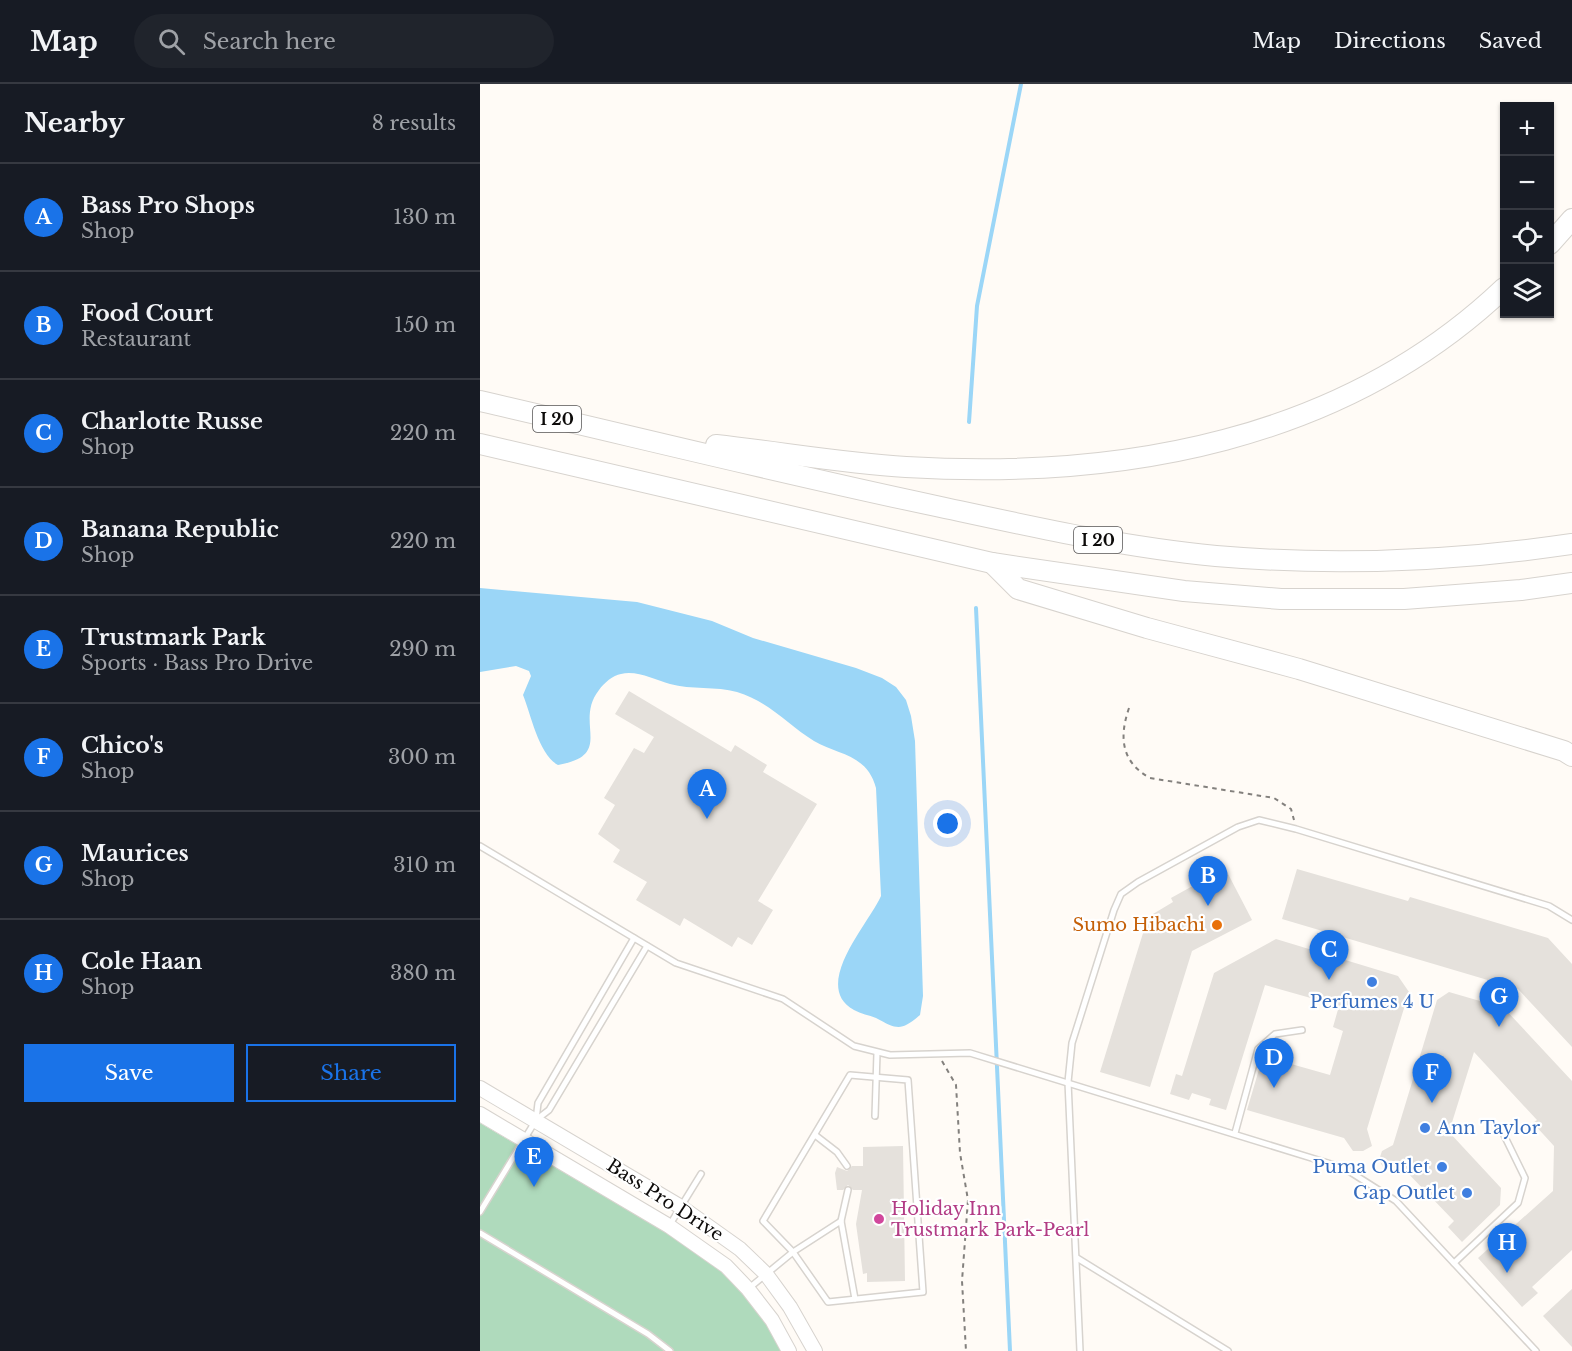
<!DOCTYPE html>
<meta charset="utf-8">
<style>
body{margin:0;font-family:"Libre Baskerville",serif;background:#20242c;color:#f1f3f6}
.controls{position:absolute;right:18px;top:18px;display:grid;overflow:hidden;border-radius:0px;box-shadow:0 2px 4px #0004}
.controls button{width:54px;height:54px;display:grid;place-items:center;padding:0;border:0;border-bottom:2px solid #363941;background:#171b24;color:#f1f3f6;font:30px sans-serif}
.you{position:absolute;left:468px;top:740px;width:21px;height:21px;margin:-15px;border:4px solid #fff;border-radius:50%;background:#1a73e8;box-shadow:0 0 0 9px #1a73e833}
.badge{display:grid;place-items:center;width:39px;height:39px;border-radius:50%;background:#1a73e8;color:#fff;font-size:20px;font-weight:700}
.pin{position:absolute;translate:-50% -50px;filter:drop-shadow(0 2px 3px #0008)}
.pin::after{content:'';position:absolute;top:32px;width:21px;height:18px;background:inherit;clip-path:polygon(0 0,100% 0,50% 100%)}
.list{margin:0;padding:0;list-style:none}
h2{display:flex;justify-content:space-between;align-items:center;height:78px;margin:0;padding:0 24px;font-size:26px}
h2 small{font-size:20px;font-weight:400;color:#9ea1a6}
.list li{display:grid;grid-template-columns:39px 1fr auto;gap:18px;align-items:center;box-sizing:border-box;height:108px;padding:0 24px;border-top:2px solid #363941}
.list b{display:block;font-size:22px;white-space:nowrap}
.list p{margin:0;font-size:20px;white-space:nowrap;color:#9ea1a6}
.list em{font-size:20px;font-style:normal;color:#9ea1a6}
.actions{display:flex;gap:12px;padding:18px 24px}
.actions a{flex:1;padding:14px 0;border:2px solid #1a73e8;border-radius:0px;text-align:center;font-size:21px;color:#1a73e8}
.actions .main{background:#1a73e8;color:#fff}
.icon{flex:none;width:33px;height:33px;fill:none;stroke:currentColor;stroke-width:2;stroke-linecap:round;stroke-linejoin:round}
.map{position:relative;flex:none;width:1092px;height:1267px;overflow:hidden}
header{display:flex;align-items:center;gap:36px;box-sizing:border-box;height:84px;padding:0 30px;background:#171b24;border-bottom:2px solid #363941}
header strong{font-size:28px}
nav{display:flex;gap:33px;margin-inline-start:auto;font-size:21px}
.search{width:420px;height:54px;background:#20242c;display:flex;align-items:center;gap:15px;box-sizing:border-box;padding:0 21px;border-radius:33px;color:#9ea1a6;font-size:22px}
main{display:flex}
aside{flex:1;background:#171b24}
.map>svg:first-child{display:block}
</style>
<header>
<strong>Map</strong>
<div class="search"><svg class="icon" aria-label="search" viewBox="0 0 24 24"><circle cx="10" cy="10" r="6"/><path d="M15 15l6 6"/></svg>Search here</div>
<nav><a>Map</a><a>Directions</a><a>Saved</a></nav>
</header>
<main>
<aside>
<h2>Nearby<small>8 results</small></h2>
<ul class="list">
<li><span class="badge">A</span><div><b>Bass Pro Shops</b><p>Shop</p></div><em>130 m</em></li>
<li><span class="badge">B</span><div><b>Food Court</b><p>Restaurant</p></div><em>150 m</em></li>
<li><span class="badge">C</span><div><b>Charlotte Russe</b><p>Shop</p></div><em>220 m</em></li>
<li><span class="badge">D</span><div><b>Banana Republic</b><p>Shop</p></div><em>220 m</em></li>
<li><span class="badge">E</span><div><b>Trustmark Park</b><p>Sports · Bass Pro Drive</p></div><em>290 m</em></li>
<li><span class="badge">F</span><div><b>Chico's</b><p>Shop</p></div><em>300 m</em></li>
<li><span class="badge">G</span><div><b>Maurices</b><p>Shop</p></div><em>310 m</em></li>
<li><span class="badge">H</span><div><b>Cole Haan</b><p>Shop</p></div><em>380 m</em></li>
</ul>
<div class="actions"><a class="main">Save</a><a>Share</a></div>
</aside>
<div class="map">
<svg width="1092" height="1267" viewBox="0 0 1092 1267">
<rect width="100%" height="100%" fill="#fffbf6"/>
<!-- green -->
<path fill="#afdabc" d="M0 1039 217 1167 246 1189 273 1218 303 1267H0Z"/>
<!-- water -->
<path fill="#9bd6f7" d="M0 504 157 518 232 537 273 554 376 584 402 594 416 603 426 616 431 632 435 657 443 912 440 931C421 947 418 946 396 934 389 931 381 930 374 926 330 902 390 838 401 812L396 704C387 670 358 671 334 657 308 641 288 617 257 608 236 602 211 606 190 600 175 596 157 586 141 590 133 591 124 599 119 606 93 639 136 671 78 681 59 671 51 631 43 611L51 592 49 587 36 582 0 588Z"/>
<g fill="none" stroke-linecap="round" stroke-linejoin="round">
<!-- stream -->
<g stroke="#9bd6f7" stroke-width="4">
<path d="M489 338 497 222 541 0"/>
<path d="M496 524 530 1267"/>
</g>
</g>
<!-- building -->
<g fill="#e5e1dc">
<path d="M149 607 251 668 255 661 287 681 283 688 337 720 278 817 293 826 272 861 258 853 252 863 204 834 200 842 156 816 167 798 133 778 140 766 118 750 135 721 124 714 154 664 164 669 174 653 135 630Z"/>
<path d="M745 784 772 836 712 867 670 1003 620 988 668 833 693 818 691 814Z"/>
<path d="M817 785 928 817 930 813 1068 854 1092 880V963L1038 905 802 835Z"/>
<path d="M796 855 918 892 929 908 887 1045 892 1062 883 1067H873L864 1054 767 1026 783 972 850 991 863 947 853 943 859 922 785 901 746 1026 729 1021 731 1015 712 1009 709 1016 690 1010 696 990 702 992 734 889Z"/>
<path d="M969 908 1024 924 1092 997V1166L1052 1203 1058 1209 1042 1223 998 1174 1073 1107 1074 1062 1053 1039 1057 1036 994 968 969 1048 1021 1104 1020 1121 982 1158 968 1143 974 1137 922 1083 913 1087 904 1085 899 1076 902 1067 913 1061 957 916Z"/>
<path d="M423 1062 425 1197 387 1198V1189L383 1190 376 1140 382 1106H373L368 1101 363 1106H357L355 1089 357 1083 367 1087 372 1082H383V1063Z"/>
<path d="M1092 1205V1263L1063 1232Z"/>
</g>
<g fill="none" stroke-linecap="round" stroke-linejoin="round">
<defs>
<g id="service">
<path d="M0 762 196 879 303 915 374 962 410 971 490 969 864 1084 916 1117 1056 1267"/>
<path d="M370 991 428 996 443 1208 348 1218 313 1168 283 1137Z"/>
<path d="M395 1032 397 969"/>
<path d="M56 1036 58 1019 154 854"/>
<path d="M755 1049 778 965 795 950 822 946"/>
<path d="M335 1051 357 1068 367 1082"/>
<path d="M368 1106 361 1137 375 1215"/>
<path d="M0 1128 56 1036 69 1026 167 862"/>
<path d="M189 1142 221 1090"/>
<path d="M0 1149 168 1250 190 1267"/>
<path d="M597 1174 748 1267"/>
<path d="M974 1179 1038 1119 1045 1094 1022 1047"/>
<path d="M268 1205 313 1168 361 1137"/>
<path d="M600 1267 588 998 592 959 634 826 641 810 658 798 758 743 779 736 816 745 1069 822 1092 836"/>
</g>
<g id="tertiary">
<path d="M0 1004 201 1123 260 1165 286 1190 310 1223 335 1267"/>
<path d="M0 1030 189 1142 246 1182 268 1205 292 1236 309 1267"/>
</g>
<g id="motorway">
<path d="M1070 160 1092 135"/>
<path d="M0 317C152 352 304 390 456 422 549 442 641 463 736 472 853 482 976 477 1092 460"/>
<path d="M0 360 512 479 704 507 801 515H924L1041 506 1092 499"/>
<path d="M236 361C300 368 362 379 426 383 641 396 863 357 1024 204"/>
<path d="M512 479 538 505 667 544 819 585 1084 667 1092 672"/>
</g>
</defs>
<!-- service casing -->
<use href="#service" stroke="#d7d3ce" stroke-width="8"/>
<!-- tertiary casing -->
<use href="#tertiary" stroke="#d7d3ce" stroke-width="16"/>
<!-- motorway casing -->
<use href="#motorway" stroke="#d7d3ce" stroke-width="22"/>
<!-- path -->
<g stroke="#83807d" stroke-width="2" stroke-dasharray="4.5 4.5" stroke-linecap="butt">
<path d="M649 624C639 653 641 678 670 694L794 714 811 725 814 736"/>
<path d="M462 977 476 1001 480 1069 488 1116 482 1197 486 1267"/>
</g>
<!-- service -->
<use href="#service" stroke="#fff" stroke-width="5"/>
<!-- tertiary -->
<use href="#tertiary" stroke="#fff" stroke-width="14"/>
<!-- motorway -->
<use href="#motorway" stroke="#fff" stroke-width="20"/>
</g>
<!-- markers -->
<circle fill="#e8710a" stroke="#fff" stroke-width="2" cx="737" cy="841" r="6"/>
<g fill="#3f7fe0" stroke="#fff" stroke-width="2">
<circle cx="892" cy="898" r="6"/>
<circle cx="945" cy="1044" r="6"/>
<circle cx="962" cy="1083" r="6"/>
<circle cx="987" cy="1109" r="6"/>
</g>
<circle fill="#d1479c" stroke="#fff" stroke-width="2" cx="399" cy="1135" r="6"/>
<g text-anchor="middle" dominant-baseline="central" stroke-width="4.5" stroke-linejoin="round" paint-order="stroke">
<!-- shield labels -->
<g fill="#fff" stroke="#565454" stroke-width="1.5">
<rect x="53" y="322" width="48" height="26" rx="4.5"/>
<rect x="594" y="443" width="48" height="26" rx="4.5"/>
</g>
<g font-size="16" font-weight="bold" fill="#0d0b0a">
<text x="77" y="335">I 20</text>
<text x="618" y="456">I 20</text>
</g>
<!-- food labels -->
<g font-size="18" fill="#c56008" stroke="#fff" text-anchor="end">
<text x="725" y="841">Sumo Hibachi</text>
</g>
<!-- shop labels -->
<g font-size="18" fill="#366cbe" stroke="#fff" text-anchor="end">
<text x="892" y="918" text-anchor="middle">Perfumes 4 U</text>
<text x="957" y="1044" text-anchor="start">Ann Taylor</text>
<text x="950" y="1083">Puma Outlet</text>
<text x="975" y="1109">Gap Outlet</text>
</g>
<!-- street labels -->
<g font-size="18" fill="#0d0b0a" stroke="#fff">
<text transform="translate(185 1116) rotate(33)">Bass Pro Drive</text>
</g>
<!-- hotel labels -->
<g font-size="18" fill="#b23c85" stroke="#fff" text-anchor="start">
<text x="411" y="1125">Holiday Inn<tspan x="411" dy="21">Trustmark Park-Pearl</tspan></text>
</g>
</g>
</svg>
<div class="controls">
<button>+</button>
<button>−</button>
<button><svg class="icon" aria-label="locate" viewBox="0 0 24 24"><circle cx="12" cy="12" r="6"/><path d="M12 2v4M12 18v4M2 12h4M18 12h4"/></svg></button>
<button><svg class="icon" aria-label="layers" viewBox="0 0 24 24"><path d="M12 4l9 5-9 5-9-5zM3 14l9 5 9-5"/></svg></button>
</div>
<div class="you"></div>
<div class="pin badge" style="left:227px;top:735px">A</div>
<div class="pin badge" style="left:728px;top:822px">B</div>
<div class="pin badge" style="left:849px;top:896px">C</div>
<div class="pin badge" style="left:794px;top:1004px">D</div>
<div class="pin badge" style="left:54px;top:1103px">E</div>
<div class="pin badge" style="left:952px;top:1019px">F</div>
<div class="pin badge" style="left:1019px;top:943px">G</div>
<div class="pin badge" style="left:1027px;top:1189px">H</div>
</div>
</main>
